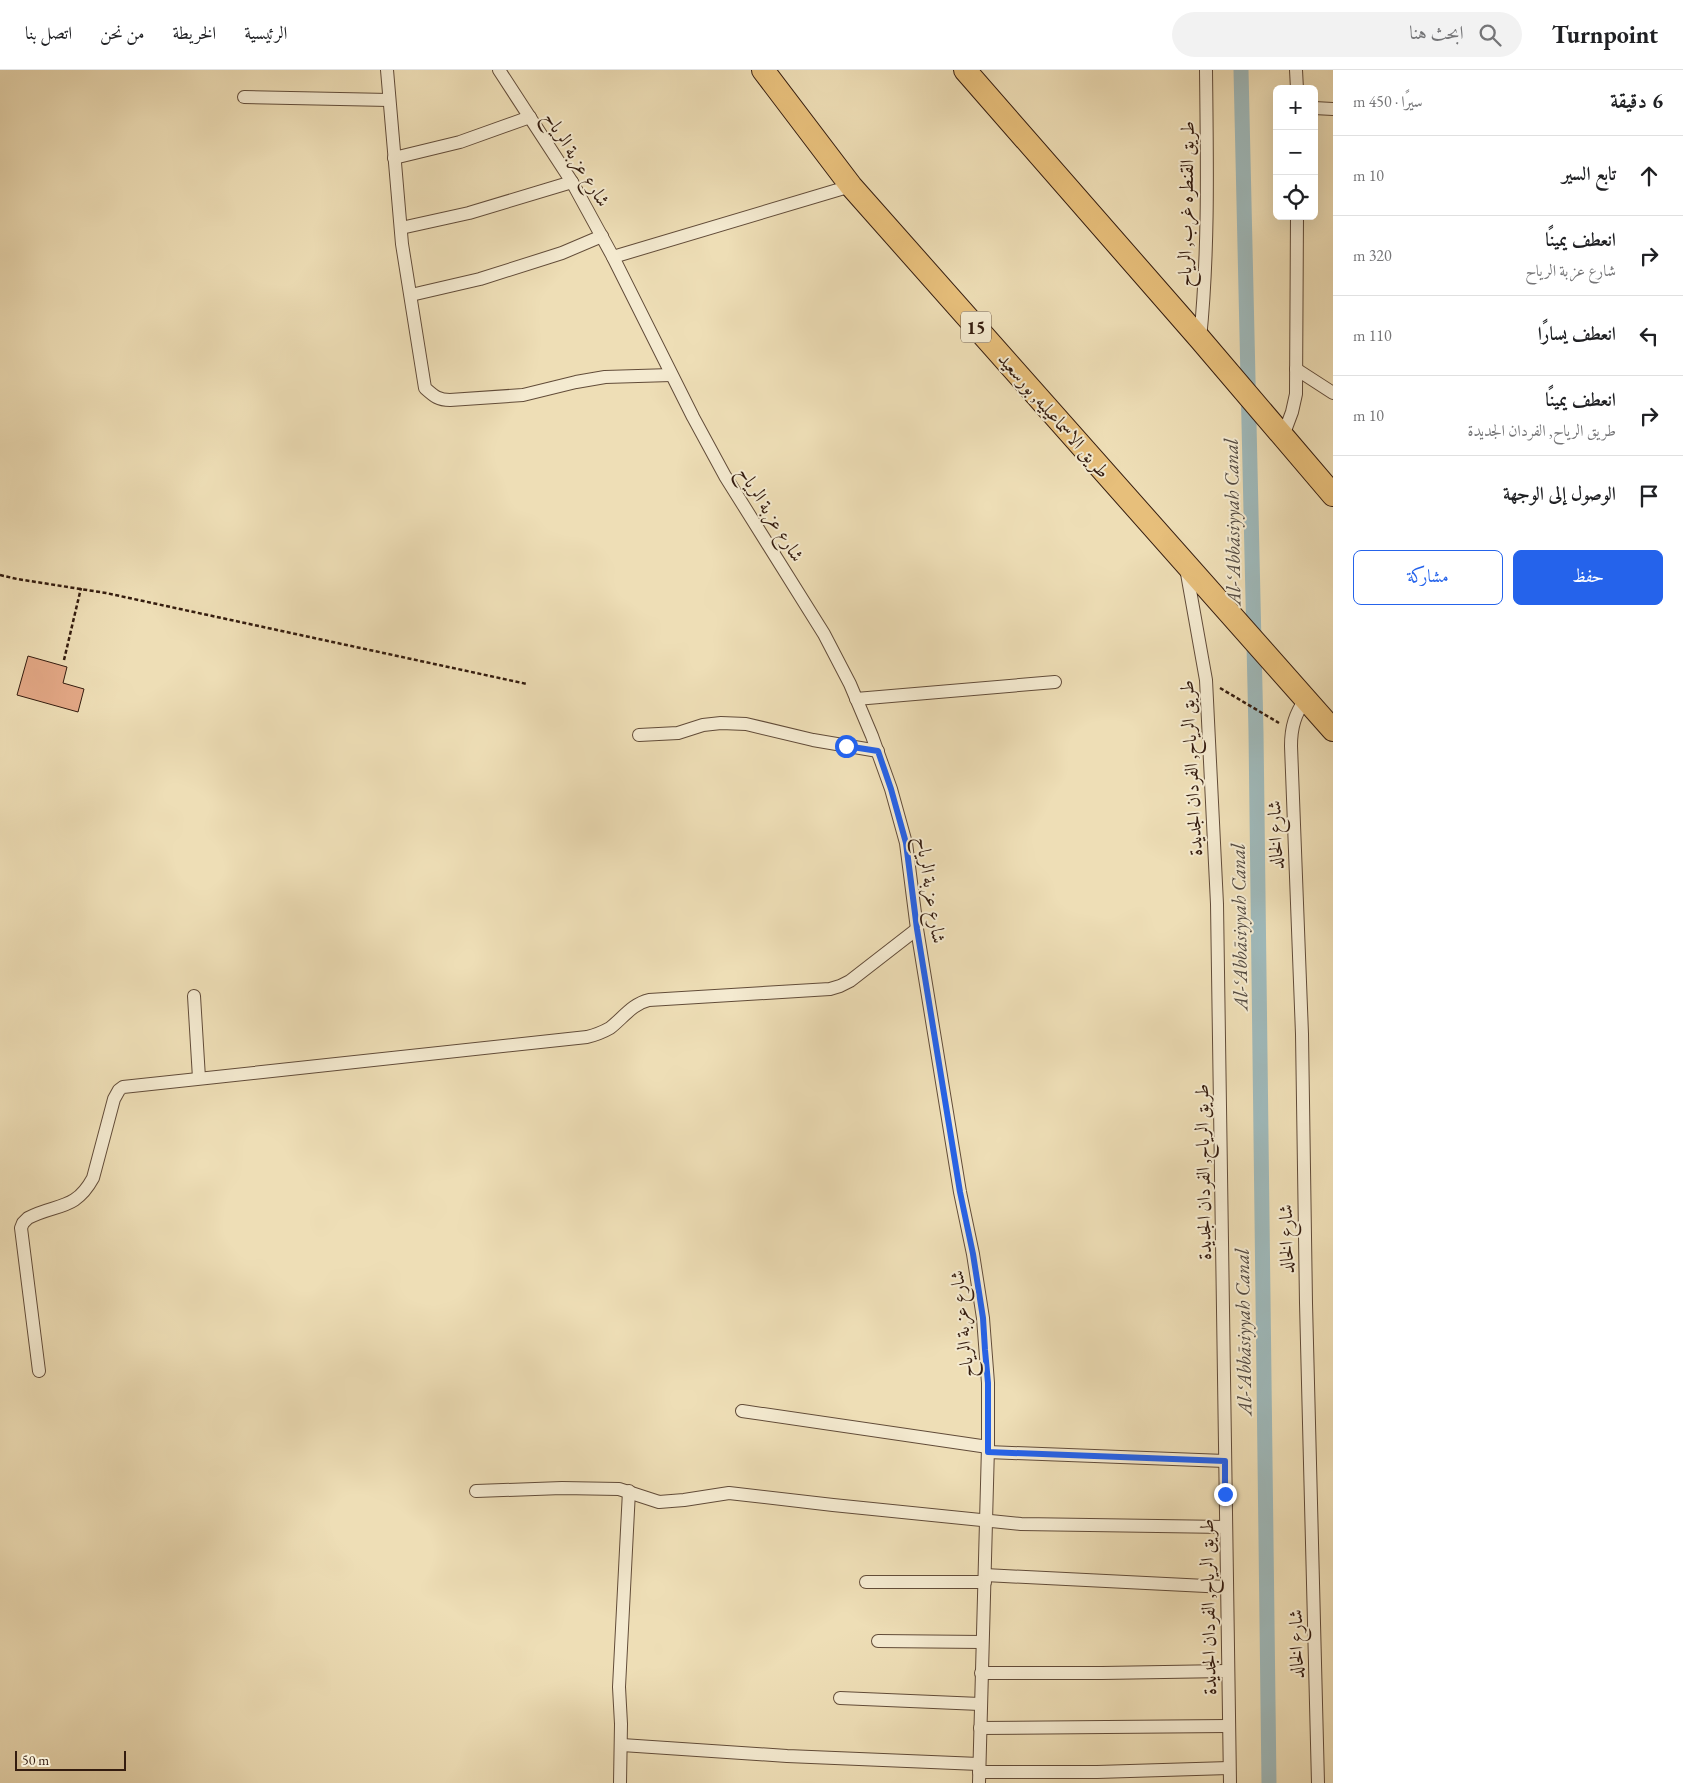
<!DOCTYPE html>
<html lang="ar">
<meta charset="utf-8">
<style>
body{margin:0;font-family:"EB Garamond",Amiri,serif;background:#f2f2f2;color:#202124;direction:rtl}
.controls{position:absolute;right:15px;top:15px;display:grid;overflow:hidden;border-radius:8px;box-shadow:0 5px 20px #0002}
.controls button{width:45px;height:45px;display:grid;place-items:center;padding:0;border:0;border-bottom:1px solid #e0e0e0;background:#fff;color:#202124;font:25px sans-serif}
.scale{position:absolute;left:15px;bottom:12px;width:111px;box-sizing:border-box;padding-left:5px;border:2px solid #341c0f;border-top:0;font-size:14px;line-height:18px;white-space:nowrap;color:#341c0f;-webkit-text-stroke:4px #f4ead0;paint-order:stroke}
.stop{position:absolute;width:15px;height:15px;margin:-11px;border:4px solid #2563eb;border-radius:50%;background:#fff}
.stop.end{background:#2563eb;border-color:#fff;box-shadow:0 1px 5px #0008}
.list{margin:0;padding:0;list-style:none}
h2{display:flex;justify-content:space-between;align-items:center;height:65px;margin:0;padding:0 20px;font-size:21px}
h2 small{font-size:16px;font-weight:400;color:#757577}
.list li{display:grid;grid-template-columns:32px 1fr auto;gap:15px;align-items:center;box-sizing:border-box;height:80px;padding:0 20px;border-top:1px solid #e0e0e0}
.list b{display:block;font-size:19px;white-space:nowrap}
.list p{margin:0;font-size:16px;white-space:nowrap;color:#757577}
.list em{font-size:16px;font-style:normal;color:#757577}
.actions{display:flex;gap:10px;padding:15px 20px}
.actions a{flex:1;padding:11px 0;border:1px solid #2563eb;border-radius:8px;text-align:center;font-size:18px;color:#2563eb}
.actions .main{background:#2563eb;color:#fff}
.icon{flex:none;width:28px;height:28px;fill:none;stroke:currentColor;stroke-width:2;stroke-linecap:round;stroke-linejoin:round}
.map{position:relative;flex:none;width:1333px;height:1713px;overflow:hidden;direction:ltr}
header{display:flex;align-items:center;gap:30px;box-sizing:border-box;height:70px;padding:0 25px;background:#fff;border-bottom:1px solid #e0e0e0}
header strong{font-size:24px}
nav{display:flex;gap:28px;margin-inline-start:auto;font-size:18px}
.search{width:350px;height:45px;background:#f2f2f2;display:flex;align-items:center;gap:12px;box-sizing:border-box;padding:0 18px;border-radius:28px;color:#757577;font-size:19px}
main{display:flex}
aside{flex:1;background:#fff}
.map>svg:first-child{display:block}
</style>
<header>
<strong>Turnpoint</strong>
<div class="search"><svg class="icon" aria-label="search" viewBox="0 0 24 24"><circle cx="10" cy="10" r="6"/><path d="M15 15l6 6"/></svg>ابحث هنا</div>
<nav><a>الرئيسية</a><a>الخريطة</a><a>من نحن</a><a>اتصل بنا</a></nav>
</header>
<main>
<aside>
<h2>6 دقيقة<small>سيرًا · 450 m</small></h2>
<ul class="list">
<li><svg class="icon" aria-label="ahead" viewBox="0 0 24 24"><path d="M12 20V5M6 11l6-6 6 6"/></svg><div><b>تابع السير</b></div><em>10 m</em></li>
<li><svg class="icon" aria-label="right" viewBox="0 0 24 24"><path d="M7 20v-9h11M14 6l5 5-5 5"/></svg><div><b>انعطف يمينًا</b><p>شارع عزبة الرياح</p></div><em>320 m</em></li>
<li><svg class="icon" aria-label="left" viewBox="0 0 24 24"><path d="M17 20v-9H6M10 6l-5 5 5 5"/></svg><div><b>انعطف يسارًا</b></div><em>110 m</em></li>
<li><svg class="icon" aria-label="right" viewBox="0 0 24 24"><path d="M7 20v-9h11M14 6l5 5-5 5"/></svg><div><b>انعطف يمينًا</b><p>طريق الرياح, الفردان الجديدة</p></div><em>10 m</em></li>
<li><svg class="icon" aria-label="arrive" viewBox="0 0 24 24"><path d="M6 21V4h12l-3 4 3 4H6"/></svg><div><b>الوصول إلى الوجهة</b></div></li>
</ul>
<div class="actions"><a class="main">حفظ</a><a>مشاركة</a></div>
</aside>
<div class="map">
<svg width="1333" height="1713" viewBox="0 0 1333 1713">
<rect width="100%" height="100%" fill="#eedeb6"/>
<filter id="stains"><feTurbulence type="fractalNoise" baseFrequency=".004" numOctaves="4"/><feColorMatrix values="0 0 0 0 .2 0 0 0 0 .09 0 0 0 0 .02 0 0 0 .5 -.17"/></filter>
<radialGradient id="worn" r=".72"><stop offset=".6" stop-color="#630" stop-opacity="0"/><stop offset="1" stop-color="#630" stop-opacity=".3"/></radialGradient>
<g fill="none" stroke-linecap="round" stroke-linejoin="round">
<!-- canal -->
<path stroke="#9fb9ba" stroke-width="15" d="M1241 0 1256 662 1269 1713"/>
</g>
<!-- building -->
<path fill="#e3a886" stroke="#341c0f" d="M28 586 67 597 63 613 84 619 78 642 17 625Z"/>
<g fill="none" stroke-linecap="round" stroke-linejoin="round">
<defs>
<g id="street">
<path d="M387 0 402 174 425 318C434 326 438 330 450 330L523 325 576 312 605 307 671 305"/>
<path d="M499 0 572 112 613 187 693 347 725 406 824 564 850 614 872 666 891 719 906 773 917 859 960 1122 973 1184 983 1248 988 1313V1377L979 1713"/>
<path d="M1296 0 1297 19"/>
<path d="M244 27 389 30"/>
<path d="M1314 38 1333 39"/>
<path d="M394 88 460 72 530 47"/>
<path d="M401 158 469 143 572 112"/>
<path d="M613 187 851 116"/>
<path d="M411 225 480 209 562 183 602 166"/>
<path d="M1200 269C1209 180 1207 89 1206 0"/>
<path d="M1296 299 1333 323"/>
<path d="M1283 366 1292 342 1296 324 1297 146"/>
<path d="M1186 498 1206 610 1217 834 1230 1713"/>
<path d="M1306 628C1295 644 1291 657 1291 676L1302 964 1306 1233 1318 1713"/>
<path d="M856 629 1055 612"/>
<path d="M639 665 678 663 703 655 721 653 746 654 813 670 878 681"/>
<path d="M194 926 199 1008"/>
<path d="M39 1301 21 1158 23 1153 28 1148C57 1133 75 1141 93 1108L114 1029 119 1020 123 1017 587 967C595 965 603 962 610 958 623 948 632 934 649 930L830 919 840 916 850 911 917 859"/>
<path d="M742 1341 988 1377"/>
<path d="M988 1382 1225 1391"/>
<path d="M476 1421 562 1418 619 1419 659 1432 684 1430 729 1423 833 1435 1021 1454 1226 1457"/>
<path d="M985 1505 1226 1517"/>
<path d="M866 1512H985"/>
<path d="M878 1571 982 1572"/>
<path d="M981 1603H1102L1227 1601"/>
<path d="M840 1628 980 1634"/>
<path d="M980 1658 1228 1656"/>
<path d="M622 1675 787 1686 979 1694"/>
<path d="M979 1702H1097L1229 1698"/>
<path d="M620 1713 621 1654 619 1617 629 1421"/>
</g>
<g id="highway">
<path d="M763 0 851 116 1333 660"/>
<path d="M965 0 1200 269 1333 425"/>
</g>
</defs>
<!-- street casing -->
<use href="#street" stroke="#624c39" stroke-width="14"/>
<!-- highway casing -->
<use href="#highway" stroke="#341c0f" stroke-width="24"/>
<!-- path -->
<g stroke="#341c0f" stroke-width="2.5" stroke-dasharray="4 2.5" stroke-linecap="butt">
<path d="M0 505 17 509 106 523 527 614"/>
<path d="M64 590 81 518"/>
<path d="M1220 618 1279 653"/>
</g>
<!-- street -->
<use href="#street" stroke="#f4ead0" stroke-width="12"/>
<!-- highway -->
<use href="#highway" stroke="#e7bf7b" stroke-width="22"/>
</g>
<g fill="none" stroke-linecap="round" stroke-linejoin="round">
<!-- route -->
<path stroke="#2563eb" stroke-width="6" d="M846 676 878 681 891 719 906 773 917 859 960 1122 973 1184 983 1248 985 1280 988 1313V1382L1225 1391V1424"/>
</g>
<g text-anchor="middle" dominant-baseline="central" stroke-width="4" stroke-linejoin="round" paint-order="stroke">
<!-- shield labels -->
<rect fill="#f4ead0" stroke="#6e5a49" stroke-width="1" x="961" y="241.5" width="30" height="31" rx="4"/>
<g font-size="18" font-weight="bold" fill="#341c0f">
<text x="976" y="257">15</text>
</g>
<!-- street labels -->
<g font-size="19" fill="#341c0f" stroke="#f4ead0">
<text transform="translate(577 89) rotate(58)">شارع عزبة الرياح</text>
<text transform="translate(1186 134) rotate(-89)">طريق القنطره غرب, الرياح</text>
<text transform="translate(1054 345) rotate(49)">طريق الاسماعيليه, بورسعيد</text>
<text transform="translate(771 444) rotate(58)">شارع عزبة الرياح</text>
<text transform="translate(1191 698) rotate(-93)">طريق الرياح, الفردان الجديدة</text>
<text transform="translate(1275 765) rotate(-92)">شارع الخالد</text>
<text transform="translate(931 820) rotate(81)">شارع عزبة الرياح</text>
<text transform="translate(1203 1102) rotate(-91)">طريق الرياح, الفردان الجديدة</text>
<text transform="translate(1286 1169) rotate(-91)">شارع الخالد</text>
<text transform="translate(962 1254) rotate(-96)">شارع عزبة الرياح</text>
<text transform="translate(1208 1537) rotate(-91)">طريق الرياح, الفردان الجديدة</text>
<text transform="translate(1296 1574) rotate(-91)">شارع الخالد</text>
</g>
<!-- water labels -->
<g font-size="20" font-style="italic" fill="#544b42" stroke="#f4ead0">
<text transform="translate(1232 452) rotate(-91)">Al-ʿAbbāsiyyah Canal</text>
<text transform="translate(1239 857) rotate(-91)">Al-ʿAbbāsiyyah Canal</text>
<text transform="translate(1243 1262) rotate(-91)">Al-ʿAbbāsiyyah Canal</text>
</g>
</g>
<rect width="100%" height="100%" filter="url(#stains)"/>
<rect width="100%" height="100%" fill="url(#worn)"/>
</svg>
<div class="controls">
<button>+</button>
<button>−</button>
<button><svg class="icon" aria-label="locate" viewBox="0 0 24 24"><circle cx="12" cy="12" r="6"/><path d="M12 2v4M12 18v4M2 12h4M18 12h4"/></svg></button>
</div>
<div class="scale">50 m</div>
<div class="stop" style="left:846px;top:676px"></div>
<div class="stop end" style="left:1225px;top:1424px"></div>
</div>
</main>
